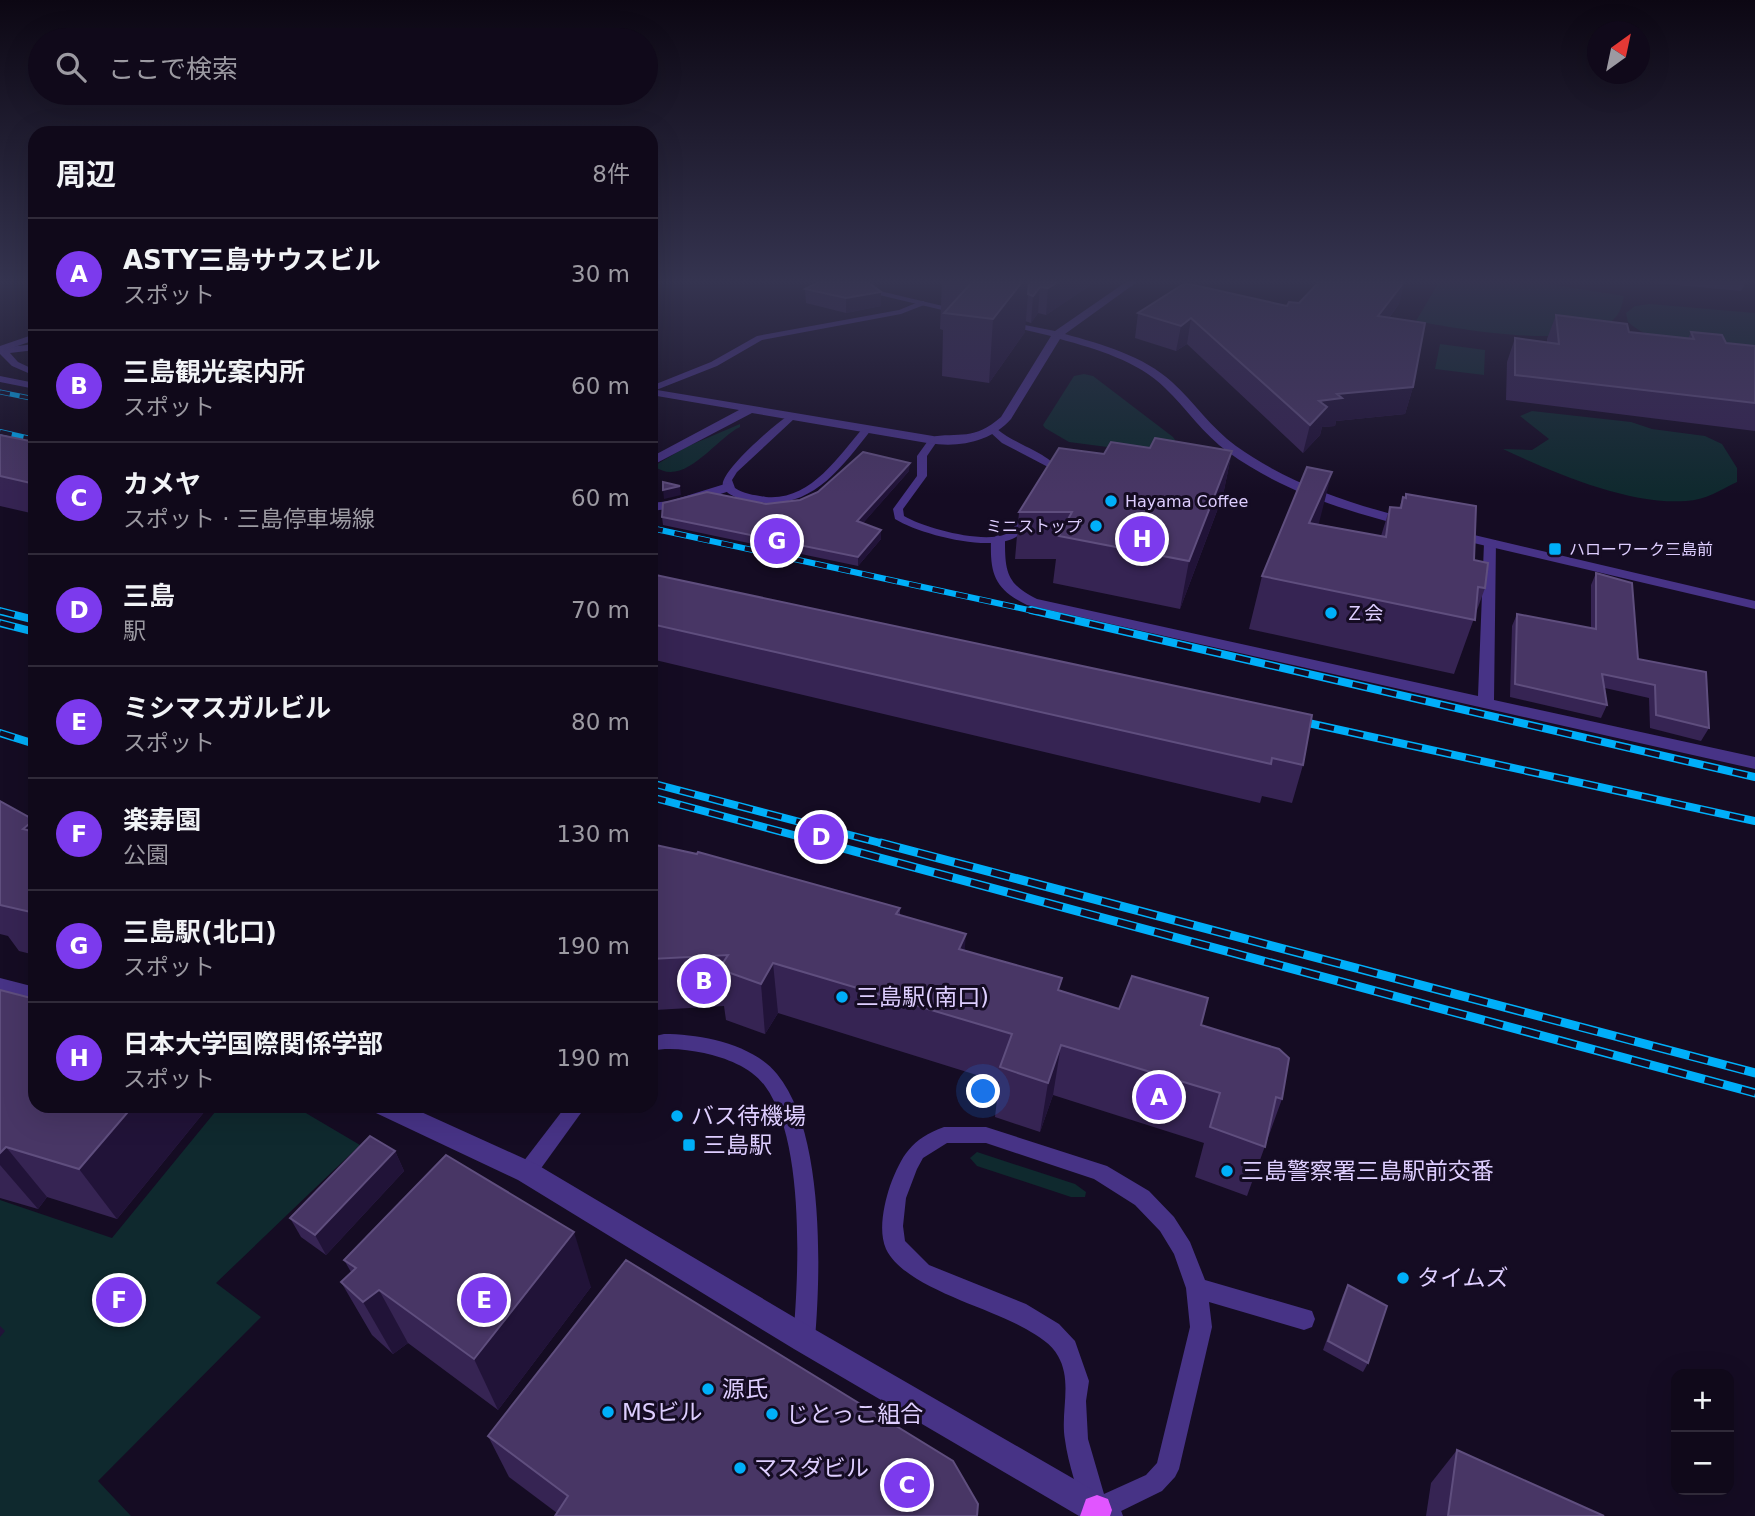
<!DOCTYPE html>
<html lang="ja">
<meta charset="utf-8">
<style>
body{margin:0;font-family:"DejaVu Sans","Noto Sans JP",sans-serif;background:#191223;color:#f1f3f6}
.controls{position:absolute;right:21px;bottom:21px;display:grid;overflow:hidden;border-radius:14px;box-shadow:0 7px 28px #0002}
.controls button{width:63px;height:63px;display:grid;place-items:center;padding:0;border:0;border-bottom:2px solid #302a39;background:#10091a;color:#f1f3f6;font:35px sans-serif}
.compass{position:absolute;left:1587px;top:21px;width:63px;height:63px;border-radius:50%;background:#10091a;box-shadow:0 7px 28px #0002;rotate:33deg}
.you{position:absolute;left:984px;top:1092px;width:24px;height:24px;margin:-18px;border:5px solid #fff;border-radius:50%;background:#1a73e8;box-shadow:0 0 0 10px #1a73e833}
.badge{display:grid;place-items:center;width:46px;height:46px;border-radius:50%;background:#7c3aed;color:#fff;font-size:23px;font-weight:700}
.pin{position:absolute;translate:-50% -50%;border:4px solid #fff;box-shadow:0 2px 7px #0006}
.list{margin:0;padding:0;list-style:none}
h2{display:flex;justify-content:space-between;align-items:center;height:91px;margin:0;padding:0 28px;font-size:30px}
h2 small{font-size:23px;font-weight:400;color:#9c9aa2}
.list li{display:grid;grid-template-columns:46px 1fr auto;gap:21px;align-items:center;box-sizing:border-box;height:112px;padding:0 28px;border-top:2px solid #302a39}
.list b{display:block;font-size:26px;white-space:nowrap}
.list p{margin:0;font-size:23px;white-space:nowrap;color:#9c9aa2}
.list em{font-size:23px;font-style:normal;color:#9c9aa2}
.icon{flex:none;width:38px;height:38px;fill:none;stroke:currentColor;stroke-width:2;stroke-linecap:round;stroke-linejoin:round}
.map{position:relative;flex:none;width:1755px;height:1516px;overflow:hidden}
.search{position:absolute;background:#10091a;box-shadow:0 7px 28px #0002;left:28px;top:28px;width:630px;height:77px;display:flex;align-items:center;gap:18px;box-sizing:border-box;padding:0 24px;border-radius:38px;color:#9c9aa2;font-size:26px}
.panel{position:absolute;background:#10091a;box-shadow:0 7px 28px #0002;left:28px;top:126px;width:630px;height:987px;border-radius:21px}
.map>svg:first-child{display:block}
</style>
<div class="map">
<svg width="1755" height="1516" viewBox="0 0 1755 1516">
<rect width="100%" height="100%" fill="#150c23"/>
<!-- green -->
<g fill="#0f292e">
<path d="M1439 282H1536L1624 296C1622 305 1620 314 1613 320 1581 351 1457 329 1416 321Z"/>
<path d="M1650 304 1755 313V356C1717 350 1656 348 1628 322L1626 313 1635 306Z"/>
<path d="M1440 344 1485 350 1484 375 1435 369Z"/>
<path d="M1084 374 1093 376 1173 437 1175 440 1170 446 1153 453 1069 442 1045 428 1043 425 1074 376Z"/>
<path d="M1532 411 1631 422 1652 429 1705 436 1722 444 1737 468V482C1720 490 1706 500 1686 501 1629 505 1554 473 1503 449L1532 450 1549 439 1520 416Z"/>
<path d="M740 424V427C715 439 684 489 654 466L686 447Z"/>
<path d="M220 1106H289L299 1109 360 1145 216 1283 261 1317 98 1481 131 1516H0V1200L112 1238Z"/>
<path d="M977 1152 1075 1184 1086 1192 1085 1197H1071L977 1166 970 1158Z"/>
</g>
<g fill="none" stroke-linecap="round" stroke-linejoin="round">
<!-- service -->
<g fill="#473386" fill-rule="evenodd">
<path d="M921 301H924V305L901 314 762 340 717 366 651 392V386L711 362 757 336 899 310Z"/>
<path d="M35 344V350L10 353 18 362 35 370V376L12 366 0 354V348Z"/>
<path d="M791 414 796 417 794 419 737 472 732 480 735 488C744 494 754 495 766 497 810 501 837 458 863 428L871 430C838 472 809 513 750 501 741 499 726 496 723 486 718 473 779 420 791 414Z"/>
<path d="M991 429H997C1014 444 1051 454 1060 471L1055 479 1046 477 1050 471 1048 467 1002 443 991 433Z"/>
<path d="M933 437 938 440 927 456V476L903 509 904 516C924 528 983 544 1006 534 1014 530 1018 520 1023 513H1031L1032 515C1028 522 1024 532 1016 537 990 553 919 534 895 519L893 509 917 476V456L930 438Z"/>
<path d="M664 1034C700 1034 753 1044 777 1074 824 1131 821 1268 815 1339L812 1347 804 1350 796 1347 793 1339C799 1274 805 1140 765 1086 751 1067 726 1058 704 1053 687 1050 669 1047 651 1051V1037Z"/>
<path d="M566 1106H586L534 1178 527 1181 520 1178 517 1172 520 1166Z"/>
<path d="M944 1127H986L1107 1166 1149 1191 1174 1217 1190 1242 1205 1280 1312 1311 1315 1319 1312 1327 1304 1330 1209 1302 1212 1327 1179 1469 1175 1477 1162 1491 1111 1516H1087C1078 1494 1068 1463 1065 1440 1060 1412 1073 1382 1058 1356 1052 1344 1038 1336 1026 1329 989 1307 905 1288 886 1249 878 1231 884 1204 890 1186 902 1155 911 1139 944 1127ZM947 1143H986L1094 1179 1135 1205 1160 1231 1174 1254 1186 1288 1190 1327 1157 1463 1146 1475 1104 1494 1088 1439 1086 1401 1089 1381 1075 1341 1059 1324 1026 1304 929 1265 905 1241 903 1226 906 1198 917 1169 923 1158Z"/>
</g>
<!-- minor -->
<g fill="#473386" fill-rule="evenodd">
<path d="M0 376 35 383V389L0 382Z"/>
<path d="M651 389 933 436 939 440 933 444 752 413 651 466V457L739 410 651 395Z"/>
<path d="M728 483 734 487 733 490 676 508 651 511V503L670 501Z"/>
<path d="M998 535 1005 539C1005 571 1006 584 1037 599L1478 696 1484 543 1486 540H1496L1494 700 1755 757V769L1027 605C994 589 990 574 991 539Z"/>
</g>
<!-- tertiary -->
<g fill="#473386" fill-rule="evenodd">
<path d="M825 282H842L968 312 963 315Z"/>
<path d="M1126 282H1137L1065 334C1101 344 1144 356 1172 382 1195 403 1211 428 1236 446 1289 484 1351 504 1414 520V526L1409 527C1345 511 1282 491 1228 452 1203 434 1187 409 1165 388 1138 361 1096 349 1060 339L1011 419C991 442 958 448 929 443V437C960 432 974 441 1001 417L1051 336 1000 324V320L1055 331Z"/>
<path d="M35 334V340L0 352V346Z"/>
<path d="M1453 530 1755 601V609L1448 537 1446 534Z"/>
<path d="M0 978 35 987V1005L0 994Z"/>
<path d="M372 1106H408L536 1164 814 1329 1119 1505 1123 1516H1079L794 1349 518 1180 376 1113Z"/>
</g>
<!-- primary -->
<path fill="#e155ff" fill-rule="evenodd" d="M1097 1495 1108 1499 1112 1510 1110 1516H1080L1086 1499Z"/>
<defs>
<path id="rail-far3" d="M0 392 35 399"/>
<g id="rail-far2">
<path d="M0 432 35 440"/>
<path d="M651 528 1038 612"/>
<path d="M0 611 3 612"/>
</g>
<g id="rail-far1">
<path d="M1031 610 1755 777"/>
<path d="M0 611 35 620"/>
<path d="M0 623 35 632"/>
<path d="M1290 719 1755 821"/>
<path d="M0 733 35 744"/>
<path d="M651 783 888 845"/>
<path d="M651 797 831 845"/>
</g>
<g id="rail">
<path d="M824 843 1755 1093"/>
<path d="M881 843 1755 1073"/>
</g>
</defs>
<!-- rail-far3 casing -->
<use href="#rail-far3" stroke="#00aff9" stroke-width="5"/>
<!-- rail-far2 casing -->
<use href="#rail-far2" stroke="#00aff9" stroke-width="6"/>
<!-- rail-far1 casing -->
<use href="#rail-far1" stroke="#00aff9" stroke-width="8"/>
<!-- rail casing -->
<use href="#rail" stroke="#00aff9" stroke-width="9"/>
<!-- rail-far3 -->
<use href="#rail-far3" stroke="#150c23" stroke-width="3.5" stroke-dasharray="10" stroke-linecap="butt"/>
<!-- rail-far2 -->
<use href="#rail-far2" stroke="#150c23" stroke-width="4.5" stroke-dasharray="12" stroke-linecap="butt"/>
<!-- rail-far1 -->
<use href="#rail-far1" stroke="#150c23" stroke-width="5" stroke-dasharray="15" stroke-linecap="butt"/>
<!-- rail -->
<use href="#rail" stroke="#150c23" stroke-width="6" stroke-dasharray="19" stroke-linecap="butt"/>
</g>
<!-- wall -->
<g fill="#362453">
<path d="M942 282H1095L1046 315 1038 313 1031 323 1025 321V332L989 383 942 376 943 330 940 329Z"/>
<path d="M1655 282H1746L1741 291 1655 283Z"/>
<path d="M805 289 881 306 846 313 806 303Z"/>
<path d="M1299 303 1399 304 1389 318 1413 387 1405 414 1336 421 1335 426 1322 427 1320 435 1303 453 1187 344 1176 351 1135 338 1138 313 1287 306Z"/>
<path d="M1556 315 1629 332 1688 339 1691 332 1726 343 1755 346V431L1506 400 1507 362 1515 338 1547 342V339Z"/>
<path d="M0 435 35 442V514L0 506Z"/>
<path d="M1150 448 1232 451 1223 495 1180 609 1053 583 1056 559H1015L1019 512 1104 454Z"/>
<path d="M909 471 863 523 881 530V539L858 566 663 525 662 517 800 500Z"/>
<path d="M1403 497 1474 560 1485 588 1454 674 1249 629 1262 576 1318 524 1381 536 1390 507 1399 508Z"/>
<path d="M1596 573 1638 659 1709 728 1701 741 1650 728 1649 698 1605 688 1607 705 1601 718 1510 697 1512 626 1517 614 1591 628V585Z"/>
<path d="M651 574 1303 765 1292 803 1262 796 1260 803 651 659Z"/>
<path d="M0 801 34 820 35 822V955L19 951 8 936 0 934Z"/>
<path d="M651 844 900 908V915L965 950 1060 991 1119 1009 1201 1025 1282 1099 1247 1196 1195 1177 1204 1143 1053 1095 1040 1132 995 1117 999 1082 778 1013 765 1034 726 1020 724 1006 655 1010 651 989Z"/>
<path d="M0 990 35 1106H209L117 1219 47 1197 38 1209 0 1198Z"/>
<path d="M395 1151 404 1171 326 1255 301 1237 290 1218Z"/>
<path d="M344 1260 591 1287 498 1410 408 1343 393 1354 372 1335 341 1282 351 1272Z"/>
<path d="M1348 1285 1368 1363 1363 1372 1323 1350 1343 1295Z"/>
<path d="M488 1436 953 1461 557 1513 509 1477Z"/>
<path d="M1457 1450 1604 1516H1426L1431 1483Z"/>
</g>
<!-- shaded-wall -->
<g fill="#211338">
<path d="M1022 282H1029L1025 332 989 383 993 319Z"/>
<path d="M1058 282H1095L1046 315 1048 288Z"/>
<path d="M1404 282H1405L1399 304 1371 341 1378 316Z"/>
<path d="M1040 287 1038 313 1031 323 1033 296Z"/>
<path d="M881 292V306L846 313V298Z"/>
<path d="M1191 318 1187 344 1176 351 1181 326Z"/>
<path d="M1413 387 1405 414 1336 421 1335 426 1322 427 1320 435 1303 453 1310 425 1319 401 1337 394Z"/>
<path d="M1232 451 1223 495 1180 609 1189 561Z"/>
<path d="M910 463 909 471 857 530V521Z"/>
<path d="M1332 472 1319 523 1296 575 1309 523Z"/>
<path d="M680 486 681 495 664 499 663 490Z"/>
<path d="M881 530V539L858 566V557Z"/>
<path d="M34 820 35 822V848L23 829Z"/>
<path d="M966 934 962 984 959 949Z"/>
<path d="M773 963 778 1013 765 1034 761 984Z"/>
<path d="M1061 1045 1053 1095 1040 1132 1048 1083Z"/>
<path d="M133 1106H209L117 1219 79 1169Z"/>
<path d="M6 1147 47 1197 38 1209 0 1165V1153Z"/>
<path d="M395 1151 404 1171 326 1255 315 1235Z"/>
<path d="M574 1232 591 1287 498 1410 474 1359Z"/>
<path d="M379 1290 408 1343 393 1354 363 1302Z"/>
<path d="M0 1326 5 1331 0 1337Z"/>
</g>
<!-- building -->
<g fill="#483665" stroke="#5f4e7e" stroke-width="2">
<path d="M819 282H868L881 292 846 298 805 289Z"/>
<path d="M972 282H1022L993 319 944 313Z"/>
<path d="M1029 282H1058L1048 288 1040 287 1033 296 1028 294Z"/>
<path d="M1319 282H1404L1378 316 1425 323 1413 387 1337 394 1342 398 1319 401 1327 407 1310 425 1191 318 1181 326 1138 313 1185 283 1287 306 1289 302 1299 303Z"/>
<path d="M1556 315 1627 324 1629 332 1694 339 1691 332 1722 335 1726 343 1755 346V403L1515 375V338L1559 344Z"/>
<path d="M0 435 35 442V484L0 476Z"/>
<path d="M1155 438 1232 451 1189 561 1059 536 1072 512H1019L1059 448 1104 454 1111 442 1150 448Z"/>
<path d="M863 452 910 463 857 521 881 530 858 557 662 517 663 503 707 492 766 504 800 500 818 492Z"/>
<path d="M1307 467 1332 472 1309 523 1386 537 1390 507 1401 508 1403 497 1406 498V494L1476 506 1474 560 1488 563 1485 588 1478 587 1475 620 1262 576Z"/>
<path d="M663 482 680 486 663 490Z"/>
<path d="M1596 573 1632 583 1638 659 1706 672 1709 728 1656 715 1655 685 1602 674 1607 705 1515 684 1517 614 1596 629Z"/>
<path d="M651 574 1312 715 1303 765 1272 758 1271 764 651 624Z"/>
<path d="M0 801 34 820 23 829 35 832V913L0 905Z"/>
<path d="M651 844 697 854 698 852 900 908 896 914 966 934 959 949 1062 978 1058 990 1119 1009 1132 976 1208 998 1201 1025 1279 1049 1289 1058 1282 1099 1276 1097 1265 1147 1210 1127 1220 1093 1061 1045 1048 1083 1000 1067 1012 1034 773 963 761 984 719 969 728 955 651 959Z"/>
<path d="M0 990 35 999V1106H133L79 1169 6 1147 0 1153Z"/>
<path d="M370 1136 395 1151 315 1235 290 1218Z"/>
<path d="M446 1155 574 1232 474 1359 379 1290 363 1302 341 1282 356 1268 344 1260Z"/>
<path d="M626 1260 953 1461 978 1504 977 1516H555L568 1496 488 1436Z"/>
<path d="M1348 1285 1387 1306 1368 1363 1328 1341Z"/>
<path d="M1457 1450 1604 1516H1448Z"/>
</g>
<!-- sky -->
<linearGradient id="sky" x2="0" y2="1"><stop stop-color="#0c0713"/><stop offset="0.57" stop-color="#353450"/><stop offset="1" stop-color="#353450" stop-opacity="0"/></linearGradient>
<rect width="1755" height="494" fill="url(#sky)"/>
<!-- markers -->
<g fill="#00aff9" stroke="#150c23" stroke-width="2.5">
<circle cx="1111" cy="501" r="7"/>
<circle cx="1096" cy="526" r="7"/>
<rect x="1548" y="542" width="14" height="14" rx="3.5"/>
<circle cx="1331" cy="613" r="7"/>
<circle cx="842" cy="997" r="7"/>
<circle cx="677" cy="1116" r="7"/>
<rect x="682" y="1138" width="14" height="14" rx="3.5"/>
<circle cx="1227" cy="1171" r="7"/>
<circle cx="1403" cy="1278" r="7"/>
<circle cx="708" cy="1389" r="7"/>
<circle cx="608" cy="1412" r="7"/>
<circle cx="772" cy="1414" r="7"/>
<circle cx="740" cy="1468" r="7"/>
</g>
<g text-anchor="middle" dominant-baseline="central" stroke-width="6" stroke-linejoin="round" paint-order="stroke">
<!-- far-poi labels -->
<g font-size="16" fill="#deceff" stroke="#150c23" text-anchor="start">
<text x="1125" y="501">Hayama Coffee</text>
<text x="1082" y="526" text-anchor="end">ミニストップ</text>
<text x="1569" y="549">ハローワーク三島前</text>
</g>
<!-- poi labels -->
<g font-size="19" fill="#deceff" stroke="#150c23" text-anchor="start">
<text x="1345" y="613">Ｚ会</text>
</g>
<!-- near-poi labels -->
<g font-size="23" fill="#deceff" stroke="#150c23" text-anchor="start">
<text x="856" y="997">三島駅(南口)</text>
<text x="691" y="1116">バス待機場</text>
<text x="703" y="1145">三島駅</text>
<text x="1241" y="1171">三島警察署三島駅前交番</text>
<text x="1417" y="1278">タイムズ</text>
<text x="722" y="1389">源氏</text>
<text x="622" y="1412">MSビル</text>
<text x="786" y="1414">じとっこ組合</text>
<text x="754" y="1468">マスダビル</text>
</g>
</g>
</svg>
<div class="controls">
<button>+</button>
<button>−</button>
</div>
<svg class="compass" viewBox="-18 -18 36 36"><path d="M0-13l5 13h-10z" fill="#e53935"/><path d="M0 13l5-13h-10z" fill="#9c9aa2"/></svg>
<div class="you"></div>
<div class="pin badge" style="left:1159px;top:1097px">A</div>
<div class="pin badge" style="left:704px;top:981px">B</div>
<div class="pin badge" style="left:907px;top:1485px">C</div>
<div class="pin badge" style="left:821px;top:837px">D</div>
<div class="pin badge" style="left:484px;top:1300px">E</div>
<div class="pin badge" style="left:119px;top:1300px">F</div>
<div class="pin badge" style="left:777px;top:541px">G</div>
<div class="pin badge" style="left:1142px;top:539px">H</div>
<div class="search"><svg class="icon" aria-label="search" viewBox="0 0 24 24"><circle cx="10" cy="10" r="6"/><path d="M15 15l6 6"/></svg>ここで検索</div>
<section class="panel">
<h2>周辺<small>8件</small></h2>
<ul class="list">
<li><span class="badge">A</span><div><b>ASTY三島サウスビル</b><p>スポット</p></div><em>30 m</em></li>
<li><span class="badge">B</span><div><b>三島観光案内所</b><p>スポット</p></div><em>60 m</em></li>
<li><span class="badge">C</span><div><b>カメヤ</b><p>スポット · 三島停車場線</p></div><em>60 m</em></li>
<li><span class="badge">D</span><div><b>三島</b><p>駅</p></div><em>70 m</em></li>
<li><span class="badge">E</span><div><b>ミシマスガルビル</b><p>スポット</p></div><em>80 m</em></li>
<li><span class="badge">F</span><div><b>楽寿園</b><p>公園</p></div><em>130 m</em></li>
<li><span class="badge">G</span><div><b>三島駅(北口)</b><p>スポット</p></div><em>190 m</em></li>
<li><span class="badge">H</span><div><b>日本大学国際関係学部</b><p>スポット</p></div><em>190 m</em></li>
</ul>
</section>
</div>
